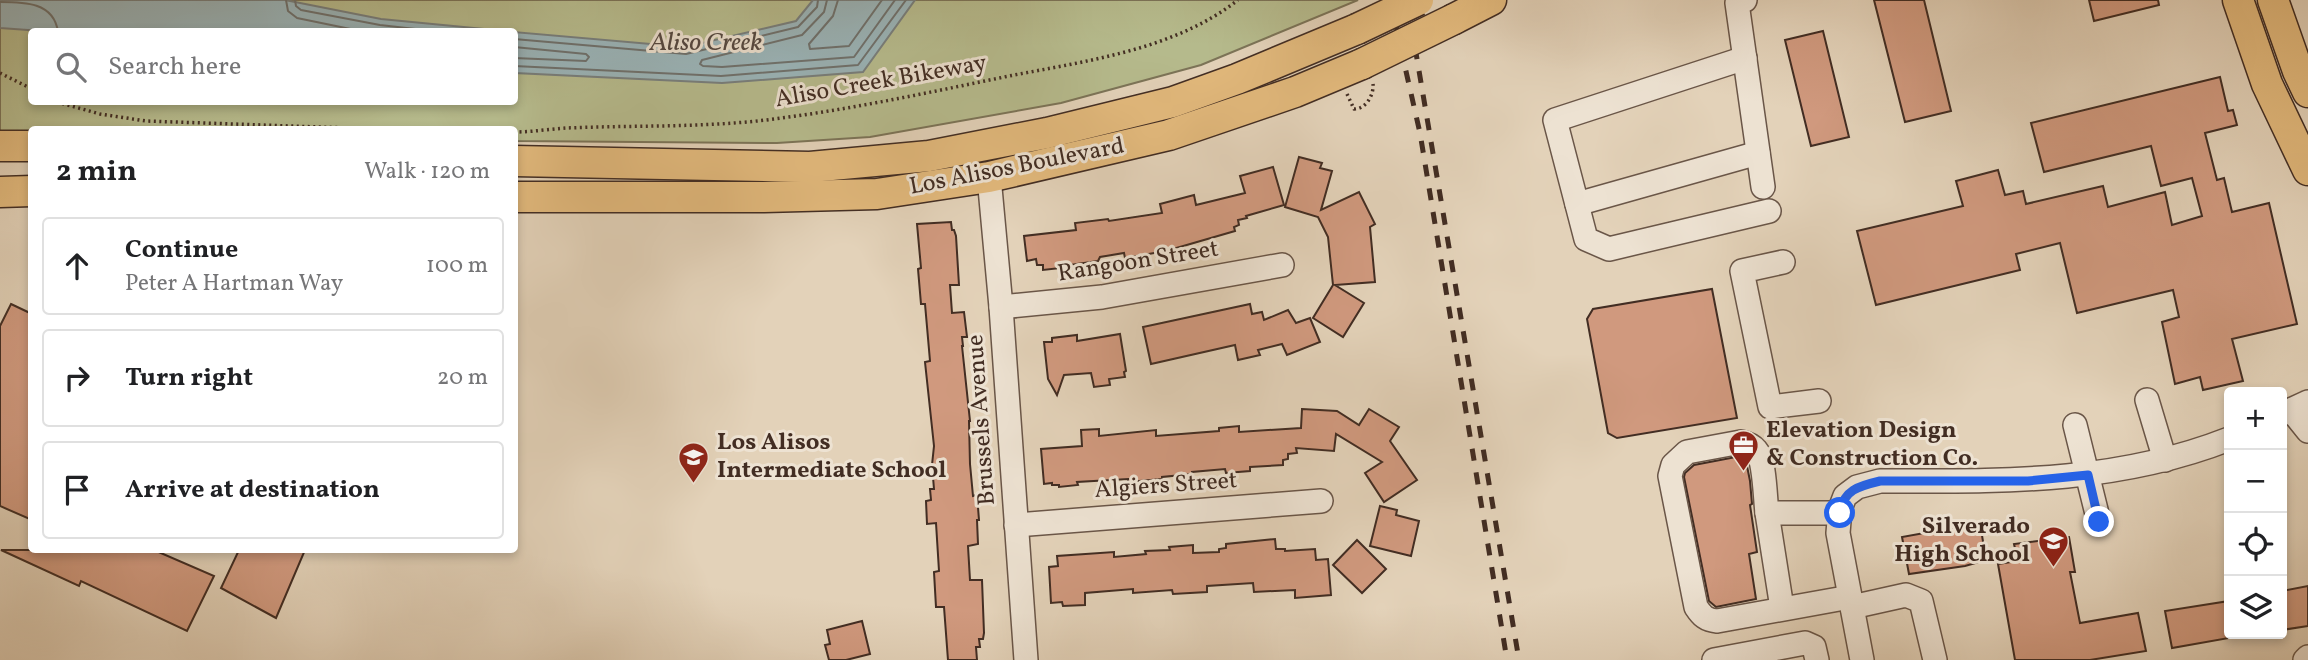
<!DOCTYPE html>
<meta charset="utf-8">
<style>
body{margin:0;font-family:Vollkorn,serif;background:#f2f2f2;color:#202124}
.controls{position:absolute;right:21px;bottom:21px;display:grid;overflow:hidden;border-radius:7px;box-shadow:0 4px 10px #0003}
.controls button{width:63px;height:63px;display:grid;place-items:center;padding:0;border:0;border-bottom:2px solid #e0e0e0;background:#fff;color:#202124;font:35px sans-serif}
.stop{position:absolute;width:21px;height:21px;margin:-16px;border:5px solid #2563eb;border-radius:50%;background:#fff}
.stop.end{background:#2563eb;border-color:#fff;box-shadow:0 2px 7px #0008}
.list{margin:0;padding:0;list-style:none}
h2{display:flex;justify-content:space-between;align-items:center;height:91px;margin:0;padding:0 28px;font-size:30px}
h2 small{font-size:23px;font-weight:400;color:#757577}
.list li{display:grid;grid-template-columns:46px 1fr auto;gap:21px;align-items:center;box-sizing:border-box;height:98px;margin:0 14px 14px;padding:0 14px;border:2px solid #e0e0e0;border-radius:7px}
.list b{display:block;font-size:26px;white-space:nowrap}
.list p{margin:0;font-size:23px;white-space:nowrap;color:#757577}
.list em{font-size:23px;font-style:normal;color:#757577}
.icon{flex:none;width:38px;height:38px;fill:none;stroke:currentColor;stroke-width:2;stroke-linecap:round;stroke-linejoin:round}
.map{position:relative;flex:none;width:2308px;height:660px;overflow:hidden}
.search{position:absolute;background:#fff;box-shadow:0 4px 10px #0003;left:28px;top:28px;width:490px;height:77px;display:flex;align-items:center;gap:18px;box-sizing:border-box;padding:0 24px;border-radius:7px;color:#757577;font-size:26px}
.panel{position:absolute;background:#fff;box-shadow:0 4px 10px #0003;left:28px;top:126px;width:490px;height:427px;border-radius:7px}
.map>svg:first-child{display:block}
</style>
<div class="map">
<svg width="2308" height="660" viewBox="0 0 2308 660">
<rect width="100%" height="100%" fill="#e3d2b9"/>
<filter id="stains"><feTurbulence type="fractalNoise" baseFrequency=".00286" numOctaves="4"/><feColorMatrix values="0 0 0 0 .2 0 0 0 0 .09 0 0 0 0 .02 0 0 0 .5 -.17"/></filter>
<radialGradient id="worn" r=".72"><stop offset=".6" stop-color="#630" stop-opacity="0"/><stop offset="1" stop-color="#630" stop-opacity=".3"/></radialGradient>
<!-- green -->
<path fill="#b6bb8d" stroke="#7c7458" stroke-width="2" fill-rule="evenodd" d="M0 0H1358L1201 65 1061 103 870 137 777 143 515 141 514 130H32L31 133H0ZM32 32H514V102H32Z"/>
<!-- water -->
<g fill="#9ab5ba" stroke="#777f7e" stroke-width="2">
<path d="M0 0H285L381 19 514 32 42 31 0 28Z"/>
<path d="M813 0H915L863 72 722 83 515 73 514 32 685 47 796 21Z"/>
</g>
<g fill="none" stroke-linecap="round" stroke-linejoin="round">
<!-- shore -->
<g stroke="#6e716e" stroke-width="2">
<path d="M286 0 288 11 297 18 365 32"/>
<path d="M295 0 296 6 301 10 380 25 442 32"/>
<path d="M827 0 824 12 802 35 702 60 700 64 703 66 722 67 854 57 895 0"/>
<path d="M838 0 833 16 809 44 810 49 849 46 882 0"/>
<path d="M0 2C24 2 54 2 58 32"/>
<path d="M514 39 686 54 798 27 817 7 818 0"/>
<path d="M514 47 586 54 589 57 586 61 514 58"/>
<path d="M514 66 721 76 858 65 906 0"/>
</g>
</g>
<!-- building -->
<g fill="#d0997e" stroke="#422d23" stroke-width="2">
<path d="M1874 0H1924L1951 111 1905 122Z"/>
<path d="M2089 0H2158L2159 5 2094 21Z"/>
<path d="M1823 31 1849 137 1811 146 1785 40Z"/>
<path d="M2220 77 2228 111 2233 110 2237 125 2205 133 2217 180 2224 178 2232 212 2269 203 2297 324 2232 339 2243 381 2203 390 2200 377 2175 384 2162 322 2179 317 2173 290 2077 313 2060 243 2016 254 2020 270 1876 305 1857 231 1963 206 1956 181 1998 170 2005 195 2023 191 2026 204 2103 186 2108 207 2165 192 2172 225 2202 216 2192 178 2161 186 2151 146 2044 172 2031 123Z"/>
<path d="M1299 157 1322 163 1320 168 1332 171 1321 210 1359 192 1375 224 1370 227 1375 282 1335 285 1364 303 1343 337 1313 318 1333 285 1328 237 1318 217 1285 207Z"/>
<path d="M1273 167 1284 205 1246 216 1247 218 1238 220 1239 225 1234 227 1235 231 1166 251 1125 258 1124 253 1100 257 1098 261 1069 265V267L1043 270V265H1037L1036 259 1027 261 1024 236 1076 230 1075 223 1108 219 1109 221 1162 213 1160 204 1194 195 1196 205 1245 193 1240 176Z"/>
<path d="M951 222 952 230H954L956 236 959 285H950L952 313 964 312 967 337H962L963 346H962L970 421H969L970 464 973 496 977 495 979 520H977L978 544 968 546 970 580H982L984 633 983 639H979L980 647H976L977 660H948L944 607H936L934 572 939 571 936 523 927 524 926 501 931 500 930 489H934L932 465 934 446 925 362 930 361 925 304H921L918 269 921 268 917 224Z"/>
<path d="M1712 289 1737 418 1617 438 1608 433 1587 319 1593 309Z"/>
<path d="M11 304 32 314V520L0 506V326Z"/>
<path d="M1250 304 1252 314 1262 312 1264 320 1288 310 1296 323 1310 318 1320 342 1287 355 1282 344 1258 350 1260 355 1238 360 1235 345 1151 364 1143 327Z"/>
<path d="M1120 334 1126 371 1124 372 1125 377 1109 379 1110 385 1094 387 1091 373 1064 375 1057 395 1048 379 1044 342H1052V338L1077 335V341Z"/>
<path d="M1302 409 1337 411 1359 425 1369 409 1399 427 1390 441 1417 480 1384 502 1365 473 1382 462 1336 434 1334 451 1296 448 1297 453 1288 454V459L1283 460V465L1250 467V471L1226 473 1225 469 1192 472V474L1162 477V479L1128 482V479L1077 482 1078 485 1059 487V485H1052V483L1044 484 1041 449 1082 446 1081 430 1099 429V436L1156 430V436L1219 431V428L1239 426V432L1301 428Z"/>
<path d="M1741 456 1746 461 1750 481 1752 504 1750 505 1757 552 1749 554 1756 599 1716 607 1709 601 1684 477 1685 473 1694 465Z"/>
<path d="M1380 506 1397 510 1396 515 1419 521 1411 556 1370 546Z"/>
<path d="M1980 523 1986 560 1965 566 1909 574 1902 537Z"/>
<path d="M2069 537 2075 572H2070L2080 623 2138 613 2146 651 2090 660H2015L1998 564 2018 561 2014 544Z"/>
<path d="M1275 539 1276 549H1285V551L1315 549 1316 560 1328 559 1331 595 1295 598V590L1254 592 1253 583 1207 586V592L1173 594 1172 590 1133 593V589L1085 593V605L1063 606 1062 602 1051 603 1049 567 1058 566 1057 556 1114 552V557L1146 554 1145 551 1170 550 1169 547 1193 545V553L1219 552V549L1226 548V544Z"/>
<path d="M1357 540 1386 569 1362 593 1333 565Z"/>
<path d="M1 550H154L214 576 187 631 81 581 79 586Z"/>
<path d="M239 550H305L276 618 221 588Z"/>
<path d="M2308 586V626L2282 630V591Z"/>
<path d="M2229 601V638L2172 648 2165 611Z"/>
<path d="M862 621 870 654 846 660H829L825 645 830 644 827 630Z"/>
</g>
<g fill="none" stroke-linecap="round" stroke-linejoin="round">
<defs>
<g id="minor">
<path d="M1745 0 1737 3 1763 187"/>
<path d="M1745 58 1555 120 1586 239 1609 249 1769 211"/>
<path d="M989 177 1001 307 1026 660"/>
<path d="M1577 204 1758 153"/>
<path d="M1783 262 1742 271 1770 407 1819 401"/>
<path d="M1001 307 1102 297 1282 265"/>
<path d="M2147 400 2165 460"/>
<path d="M2291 410 2308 431"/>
<path d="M2282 414 2308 402"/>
<path d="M2075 425 2099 522"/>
<path d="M1767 513 1782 608"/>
<path d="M1840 513H1767C1765 498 1765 460 1756 450 1752 445 1746 443 1741 442L1687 452 1673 465 1670 476 1696 607C1702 616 1706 620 1717 621L1850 597"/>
<path d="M1016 525 1321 501"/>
<path d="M1852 607 1906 595 1921 601 1935 660"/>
<path d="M1714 660 1805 643 1814 647 1817 660"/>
<path d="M1862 660 1838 533 1840 509 1845 496 1857 487 1880 481C2001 481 2114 484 2229 439"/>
<path d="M2305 660 2308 657"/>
</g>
<g id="major">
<path d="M2238 0 2267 84 2308 170"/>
<path d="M2273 0 2298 71 2308 92"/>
<path d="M1454 19 1491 0"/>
<path d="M0 146H32"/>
<path d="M514 161 810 167 929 156 1047 133 1173 102 1237 79 1357 29"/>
<path d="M0 192 32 191"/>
<path d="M514 197H764L877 194 989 177 1169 135 1295 92 1362 64"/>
</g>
</defs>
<!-- minor casing -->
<use href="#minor" stroke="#6a5648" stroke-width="26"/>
<!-- major casing -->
<use href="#major" stroke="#422d23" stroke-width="33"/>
<!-- path -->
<g stroke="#422d23" stroke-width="3.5" stroke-dasharray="2 3.5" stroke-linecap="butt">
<path d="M0 73 32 89"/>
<path d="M1347 94 1354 109C1366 109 1374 95 1373 84"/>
<path d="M57 102 100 114 146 121 407 130"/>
<path d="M514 132C532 132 550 129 567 128 636 125 705 128 774 119 853 109 931 92 1009 76 1086 61 1174 50 1238 0"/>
</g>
<!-- minor -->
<use href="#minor" stroke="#ede2d2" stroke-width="23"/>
<!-- major -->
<use href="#major" stroke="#e2b97c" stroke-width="30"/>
<!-- rail -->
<g stroke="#422d23" stroke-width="5" stroke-dasharray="12 12" stroke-linecap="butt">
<path d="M1392 0 1398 36 1420 133 1507 660"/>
<path d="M1407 0 1519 660"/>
</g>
<defs>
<g id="major-bridge">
<path d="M1357 29 1418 0"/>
<path d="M1362 64 1454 19"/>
</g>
</defs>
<!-- major-bridge casing -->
<use href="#major-bridge" stroke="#422d23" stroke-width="33" stroke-linecap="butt"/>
<!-- major-bridge -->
<use href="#major-bridge" stroke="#e2b97c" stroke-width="30"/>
</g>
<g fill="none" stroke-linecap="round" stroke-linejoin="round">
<!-- route -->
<path stroke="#2563eb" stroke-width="9" d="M1840 513C1843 490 1859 486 1880 481H2028L2088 475 2099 522"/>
</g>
<!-- icons -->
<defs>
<symbol id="office-pin" viewBox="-11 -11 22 30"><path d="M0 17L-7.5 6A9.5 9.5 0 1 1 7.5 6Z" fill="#8f2418" stroke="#ede2d2"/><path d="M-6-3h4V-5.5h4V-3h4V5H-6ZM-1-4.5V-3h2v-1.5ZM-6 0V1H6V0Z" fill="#fff"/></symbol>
<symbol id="school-pin" viewBox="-11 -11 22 30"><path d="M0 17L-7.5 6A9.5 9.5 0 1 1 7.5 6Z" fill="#8f2418" stroke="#ede2d2"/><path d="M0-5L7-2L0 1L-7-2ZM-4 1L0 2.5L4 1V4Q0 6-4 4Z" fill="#fff"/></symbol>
</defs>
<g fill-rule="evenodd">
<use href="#office-pin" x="1726" y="428" width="35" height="47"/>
<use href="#school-pin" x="676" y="440" width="35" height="47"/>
<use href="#school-pin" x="2036" y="524" width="35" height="47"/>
</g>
<g text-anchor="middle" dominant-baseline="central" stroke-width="6" stroke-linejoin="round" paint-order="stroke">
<!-- street labels -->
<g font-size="24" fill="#422d23" stroke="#ede2d2">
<text transform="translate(881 82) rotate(-10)">Aliso Creek Bikeway</text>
<text transform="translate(1017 167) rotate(-11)">Los Alisos Boulevard</text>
<text transform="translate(1138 262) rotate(-9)">Rangoon Street</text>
<text transform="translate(982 420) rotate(-94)">Brussels Avenue</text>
<text transform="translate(1166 486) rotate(-4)">Algiers Street</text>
</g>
<!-- poi labels -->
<g font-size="24" font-weight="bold" fill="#422d23" stroke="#ede2d2" text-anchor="start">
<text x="1766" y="431">Elevation Design<tspan x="1766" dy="28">&amp; Construction Co.</tspan></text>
<text x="717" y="443">Los Alisos<tspan x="717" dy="28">Intermediate School</tspan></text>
<text x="2030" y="527" text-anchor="end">Silverado<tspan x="2030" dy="28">High School</tspan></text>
</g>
<!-- water labels -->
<g font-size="26" font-style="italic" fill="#544841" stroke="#ede2d2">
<text x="706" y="43">Aliso Creek</text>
</g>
</g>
<rect width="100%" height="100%" filter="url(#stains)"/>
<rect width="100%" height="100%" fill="url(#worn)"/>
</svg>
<div class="controls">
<button>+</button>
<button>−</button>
<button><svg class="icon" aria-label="locate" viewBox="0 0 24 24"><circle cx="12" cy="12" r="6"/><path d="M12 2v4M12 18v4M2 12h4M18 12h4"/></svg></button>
<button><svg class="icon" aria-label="layers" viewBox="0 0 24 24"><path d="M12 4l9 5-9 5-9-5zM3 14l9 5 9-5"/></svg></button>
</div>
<div class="stop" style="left:1840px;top:513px"></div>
<div class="stop end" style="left:2099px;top:522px"></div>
<div class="search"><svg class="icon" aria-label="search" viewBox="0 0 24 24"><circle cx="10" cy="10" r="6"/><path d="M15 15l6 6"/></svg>Search here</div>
<section class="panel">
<h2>2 min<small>Walk · 120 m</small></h2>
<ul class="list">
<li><svg class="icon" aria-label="ahead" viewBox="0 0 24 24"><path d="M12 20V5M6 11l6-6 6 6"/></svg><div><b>Continue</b><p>Peter A Hartman Way</p></div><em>100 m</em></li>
<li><svg class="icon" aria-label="right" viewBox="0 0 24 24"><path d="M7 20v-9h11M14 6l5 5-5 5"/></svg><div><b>Turn right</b></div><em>20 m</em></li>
<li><svg class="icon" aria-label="arrive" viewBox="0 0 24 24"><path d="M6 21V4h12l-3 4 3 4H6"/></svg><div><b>Arrive at destination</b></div></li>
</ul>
</section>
</div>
